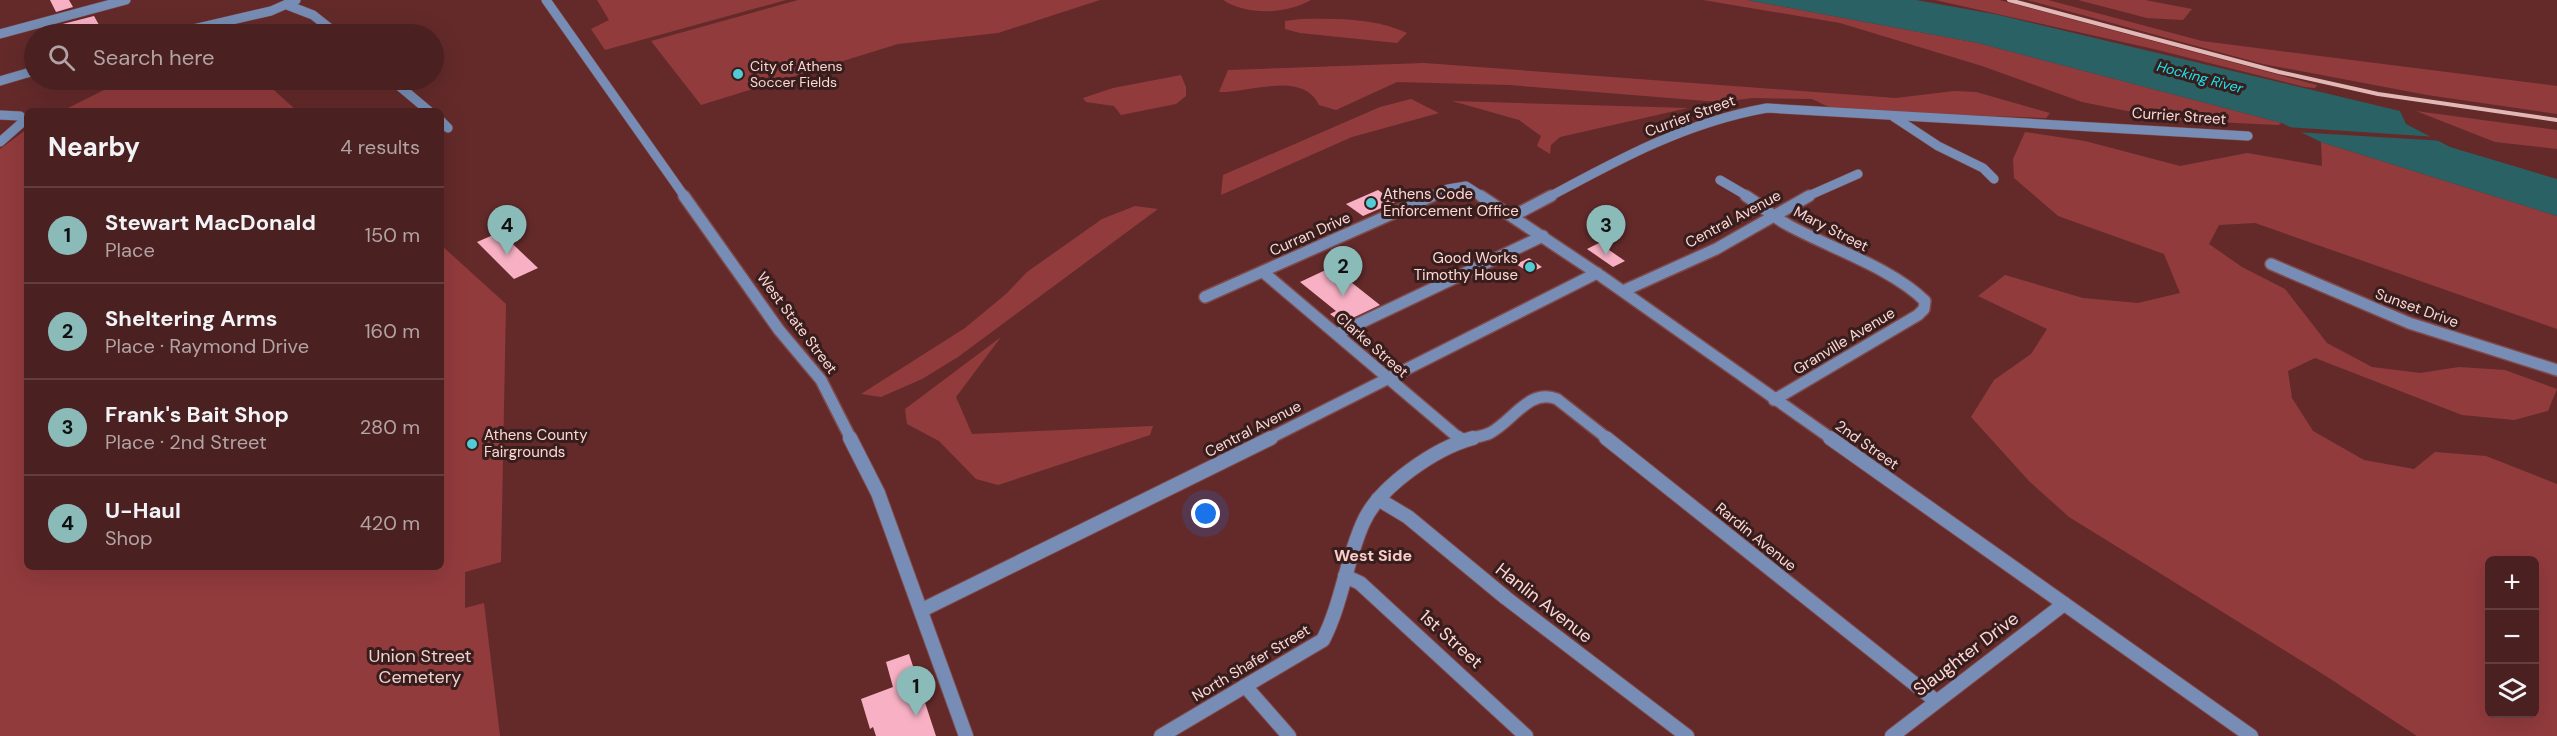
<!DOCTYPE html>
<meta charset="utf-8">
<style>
body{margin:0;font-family:"DM Sans",sans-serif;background:#552d2d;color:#f1f3f6}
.controls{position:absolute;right:18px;bottom:18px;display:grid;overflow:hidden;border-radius:9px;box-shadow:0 6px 24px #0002}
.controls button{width:54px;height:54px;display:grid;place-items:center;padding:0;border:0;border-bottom:2px solid #623e3e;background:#4b2020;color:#f1f3f6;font:30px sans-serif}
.you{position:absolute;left:1206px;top:514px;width:21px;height:21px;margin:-15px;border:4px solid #fff;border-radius:50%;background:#1a73e8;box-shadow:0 0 0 9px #1a73e833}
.badge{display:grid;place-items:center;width:39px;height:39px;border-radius:50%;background:#8bbbb9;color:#111;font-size:20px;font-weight:700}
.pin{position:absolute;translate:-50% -50px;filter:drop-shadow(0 2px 3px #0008)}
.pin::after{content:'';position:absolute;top:32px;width:21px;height:18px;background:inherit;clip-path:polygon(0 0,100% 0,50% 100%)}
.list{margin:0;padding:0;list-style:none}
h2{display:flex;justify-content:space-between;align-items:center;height:78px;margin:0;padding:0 24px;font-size:26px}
h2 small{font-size:20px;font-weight:400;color:#b2a3a5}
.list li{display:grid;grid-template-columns:39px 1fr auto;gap:18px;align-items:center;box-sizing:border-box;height:96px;padding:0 24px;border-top:2px solid #623e3e}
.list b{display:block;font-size:22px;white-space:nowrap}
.list p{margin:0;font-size:20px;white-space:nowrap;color:#b2a3a5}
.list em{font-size:20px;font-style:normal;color:#b2a3a5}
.icon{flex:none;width:33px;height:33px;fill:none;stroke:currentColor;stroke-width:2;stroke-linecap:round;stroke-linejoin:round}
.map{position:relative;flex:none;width:2557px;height:736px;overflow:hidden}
.search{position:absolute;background:#4b2020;box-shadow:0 6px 24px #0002;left:24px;top:24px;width:420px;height:66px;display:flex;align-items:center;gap:15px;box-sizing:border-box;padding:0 21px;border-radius:33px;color:#b2a3a5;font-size:22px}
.panel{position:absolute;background:#4b2020;box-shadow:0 6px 24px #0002;left:24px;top:108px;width:420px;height:462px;border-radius:9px}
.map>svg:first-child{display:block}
</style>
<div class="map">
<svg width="2557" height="736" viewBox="0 0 2557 736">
<rect width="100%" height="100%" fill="#642a2a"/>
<!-- green -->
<g fill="#923b3d" fill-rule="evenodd">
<path d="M597 0H786L605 50 591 29 609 20Z"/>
<path d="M798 0H1100L998 33 898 44 701 105 651 41Z"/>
<path d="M1223 0H1311C1286 14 1248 16 1223 0Z"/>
<path d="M1703 0H1747L1978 43 2282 123 2278 125 2173 120 2082 102 1982 66 1840 23Z"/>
<path d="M1935 0H1999L2317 85 2315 88 2305 87 2154 49Z"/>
<path d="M2027 0H2048L2202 41 2557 86V114L2427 95 2263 64Z"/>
<path d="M2078 0H2145L2192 9 2183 20 2147 18Z"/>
<path d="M1301 19C1336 18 1375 18 1407 33L1397 43 1300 33 1285 29V21Z"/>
<path d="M1424 63 1896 98 1954 91 1976 92 2050 113 2046 118 1837 111 1812 99 1753 98 1719 102 1510 85 1397 82 1336 110 1319 105C1302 70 1250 93 1219 92L1228 70Z"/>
<path d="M1181 75 1186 87V96L1176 104 1121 115 1114 106 1086 102 1083 98 1113 88Z"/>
<path d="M115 80H263L297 111H62L116 84Z"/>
<path d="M1411 99 1439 113 1352 137 1221 195 1223 175 1380 107Z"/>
<path d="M1452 101 1688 108 1560 137 1551 145 1550 154 1537 146 1541 136 1519 120Z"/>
<path d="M2416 111 2557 130V149L2495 142Z"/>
<path d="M27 129V567H441V245L506 304 501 562 465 572V608L484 603 500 736H0V149Z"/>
<path d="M2025 132 2085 141 2180 166 2247 153 2322 166 2321 142 2557 216V329L2255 223 2219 225 2209 244 2242 267 2285 289 2327 343 2372 367 2420 373 2459 367 2505 370 2557 389 2548 411 2514 420 2462 415 2315 358 2288 371 2292 398 2313 431 2364 460 2414 469 2435 452 2486 456 2557 484V736H2417L2329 678 2069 517 2029 481 1971 417 1994 380 2031 354 2047 329 1978 296 2005 275 2083 298 2138 303 2180 293 2164 254 2058 216 2014 178 2013 159ZM2490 560H2534V714H2490Z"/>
<path d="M1135 206 1158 209 958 357 922 379 881 397 861 394 965 328 1006 294 1027 272 1102 219Z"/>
<path d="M1001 337 956 397 972 434 1153 426 1150 435 998 485 976 479 939 441 907 424 905 409Z"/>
</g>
<!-- water -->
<path fill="#2a6165" d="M1747 0H1916L1999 15 2400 111 2406 124 2450 147 2557 179V216L2321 142 2282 123 1978 43Z"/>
<!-- pier -->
<path fill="#642a2a" d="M2285 127 2437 137 2445 141 2294 132Z"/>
<!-- building -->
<g fill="#f8b1c4">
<path d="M50 0H69L73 7 56 12Z"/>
<path d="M94 16 103 32 92 34H54L51 27Z"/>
<path d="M1378 190 1395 202 1363 216 1346 204Z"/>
<path d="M500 232 538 268 514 279 477 242Z"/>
<path d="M1599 243 1625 261 1613 267 1587 249Z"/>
<path d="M1529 258 1542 267 1530 273 1516 264Z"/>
<path d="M1332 267 1380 305 1342 323 1330 314 1336 311 1300 282Z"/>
<path d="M909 654 936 736H876L873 727 870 729 861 699 893 687 886 662Z"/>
</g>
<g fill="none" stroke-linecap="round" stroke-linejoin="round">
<defs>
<g id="minor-far2">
<path d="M546 0 685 197"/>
<path d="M287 5 313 15 337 34"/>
<path d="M0 34 126 0"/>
<path d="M172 34 271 11 296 0"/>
<path d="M392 80 429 111"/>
<path d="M0 81 34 71"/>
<path d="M0 115 20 116 25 120 0 142"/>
<path d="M1894 117 1938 146 1983 168 1994 179"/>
<path d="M441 121 448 128"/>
<path d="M1720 180 1749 197"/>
<path d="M1429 197 1448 189 1466 186 1483 197"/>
<path d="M1549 197C1619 159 1687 122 1767 108L2248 136"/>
<path d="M1806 197 1858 174"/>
</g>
<g id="minor-far1">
<path d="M684 196 779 330 821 380 851 439"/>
<path d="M1481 196 1601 276 1832 439"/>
<path d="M1746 196C1761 205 1773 217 1788 225 1830 248 1892 268 1925 301L1924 309 1918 315 1774 400"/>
<path d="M1513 216 1551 196"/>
<path d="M2271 264 2409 323 2557 370"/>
<path d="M1263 272 1460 439"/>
<path d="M1623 291 1716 249 1809 196"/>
<path d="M1205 297 1432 196"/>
<path d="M1337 334 1543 236"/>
<path d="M1268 439 1597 273"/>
<path d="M1468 439C1475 437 1484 436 1490 433 1513 421 1529 388 1557 399L1608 439"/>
</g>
<g id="minor">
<path d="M850 438 878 493 966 736"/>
<path d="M1458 438 1462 441"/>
<path d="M1606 438 1936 701"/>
<path d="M1830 438 2251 736"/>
<path d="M1378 499 1408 517 1506 598 1687 736"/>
<path d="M1345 576 1360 583 1526 736"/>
<path d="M922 610 1271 438"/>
<path d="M1245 686 1289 736"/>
<path d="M1161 736 1323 640C1342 603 1346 561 1363 523 1379 486 1436 448 1473 438"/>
<path d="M1892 736 2064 604"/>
</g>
</defs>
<!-- minor-far2 casing -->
<use href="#minor-far2" stroke="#7f4949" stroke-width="10"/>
<!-- minor-far1 casing -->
<use href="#minor-far1" stroke="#7f4949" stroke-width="14"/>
<!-- minor casing -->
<use href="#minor" stroke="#7f4949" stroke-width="16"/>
<!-- minor-far2 -->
<use href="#minor-far2" stroke="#778db5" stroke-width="9"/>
<!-- minor-far1 -->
<use href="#minor-far1" stroke="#778db5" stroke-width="11"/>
<!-- minor -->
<use href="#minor" stroke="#778db5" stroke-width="14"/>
<!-- rail -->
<path stroke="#e1b8b6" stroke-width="4" d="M2009 0 2279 72 2378 94 2557 120"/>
</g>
<!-- markers -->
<g fill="#51ccd4" stroke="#371d1c" stroke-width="2">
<circle cx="738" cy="74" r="6"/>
<circle cx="1371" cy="203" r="6"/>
<circle cx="1530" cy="267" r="6"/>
<circle cx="472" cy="444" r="6"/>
</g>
<g text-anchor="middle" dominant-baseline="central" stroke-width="6" stroke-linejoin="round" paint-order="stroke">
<!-- far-poi labels -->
<g font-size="14" fill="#fcd7d5" stroke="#371d1c" text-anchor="start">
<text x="750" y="66">City of Athens<tspan x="750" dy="16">Soccer Fields</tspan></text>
</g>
<!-- far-water labels -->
<g font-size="14" font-style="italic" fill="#19e4ef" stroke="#371d1c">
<text transform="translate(2200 77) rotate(15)">Hocking River</text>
</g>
<!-- street labels -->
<g font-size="15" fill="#fcd7d5" stroke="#371d1c">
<text transform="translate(1690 116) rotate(-20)">Currier Street</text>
<text transform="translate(2179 116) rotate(4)">Currier Street</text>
<text transform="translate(1733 219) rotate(-28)">Central Avenue</text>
<text transform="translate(1831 229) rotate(27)">Mary Street</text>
<text transform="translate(1310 234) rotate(-24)">Curran Drive</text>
<text transform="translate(2417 308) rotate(20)">Sunset Drive</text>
<text transform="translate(797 323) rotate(53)">West State Street</text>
<text transform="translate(1844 341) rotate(-31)">Granville Avenue</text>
<text transform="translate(1372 345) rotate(41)">Clarke Street</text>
<text transform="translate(1253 429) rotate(-27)">Central Avenue</text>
<text transform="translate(1867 445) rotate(35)">2nd Street</text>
<text transform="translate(1756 537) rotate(39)">Rardin Avenue</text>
<text transform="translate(1251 663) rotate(-31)">North Shafer Street</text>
</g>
<!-- poi labels -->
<g font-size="15" fill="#fcd7d5" stroke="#371d1c" text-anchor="start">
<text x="1383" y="194">Athens Code<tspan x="1383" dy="17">Enforcement Office</tspan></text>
<text x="1518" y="258" text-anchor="end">Good Works<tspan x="1518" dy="17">Timothy House</tspan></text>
<text x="484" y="435">Athens County<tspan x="484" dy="17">Fairgrounds</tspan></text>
</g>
<!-- neighbourhood labels -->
<g font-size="16" font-weight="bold" fill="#fbcecc" stroke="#371d1c">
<text x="1373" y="555">West Side</text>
</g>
<!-- near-street labels -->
<g font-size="18" fill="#fcd7d5" stroke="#371d1c">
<text transform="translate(1544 603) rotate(38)">Hanlin Avenue</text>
<text transform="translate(1451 639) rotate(42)">1st Street</text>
<text transform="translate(1966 654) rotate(-37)">Slaughter Drive</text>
</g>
<!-- near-park labels -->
<g font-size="18" fill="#f0d1cf" stroke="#371d1c">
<text x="420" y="656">Union Street<tspan x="420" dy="21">Cemetery</tspan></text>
</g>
</g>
</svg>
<div class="controls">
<button>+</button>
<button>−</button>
<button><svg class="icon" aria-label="layers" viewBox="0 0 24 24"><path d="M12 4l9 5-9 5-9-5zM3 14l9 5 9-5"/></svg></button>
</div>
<div class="you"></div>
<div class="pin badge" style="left:916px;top:716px">1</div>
<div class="pin badge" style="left:1343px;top:296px">2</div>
<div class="pin badge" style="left:1606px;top:255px">3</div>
<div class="pin badge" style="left:507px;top:255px">4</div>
<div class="search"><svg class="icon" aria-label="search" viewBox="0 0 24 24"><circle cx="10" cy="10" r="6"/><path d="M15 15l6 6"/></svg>Search here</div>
<section class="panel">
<h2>Nearby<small>4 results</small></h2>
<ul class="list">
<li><span class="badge">1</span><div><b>Stewart MacDonald</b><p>Place</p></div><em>150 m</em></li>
<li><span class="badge">2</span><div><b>Sheltering Arms</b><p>Place · Raymond Drive</p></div><em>160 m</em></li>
<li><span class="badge">3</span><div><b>Frank's Bait Shop</b><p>Place · 2nd Street</p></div><em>280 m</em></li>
<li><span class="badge">4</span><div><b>U-Haul</b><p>Shop</p></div><em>420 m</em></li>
</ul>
</section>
</div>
